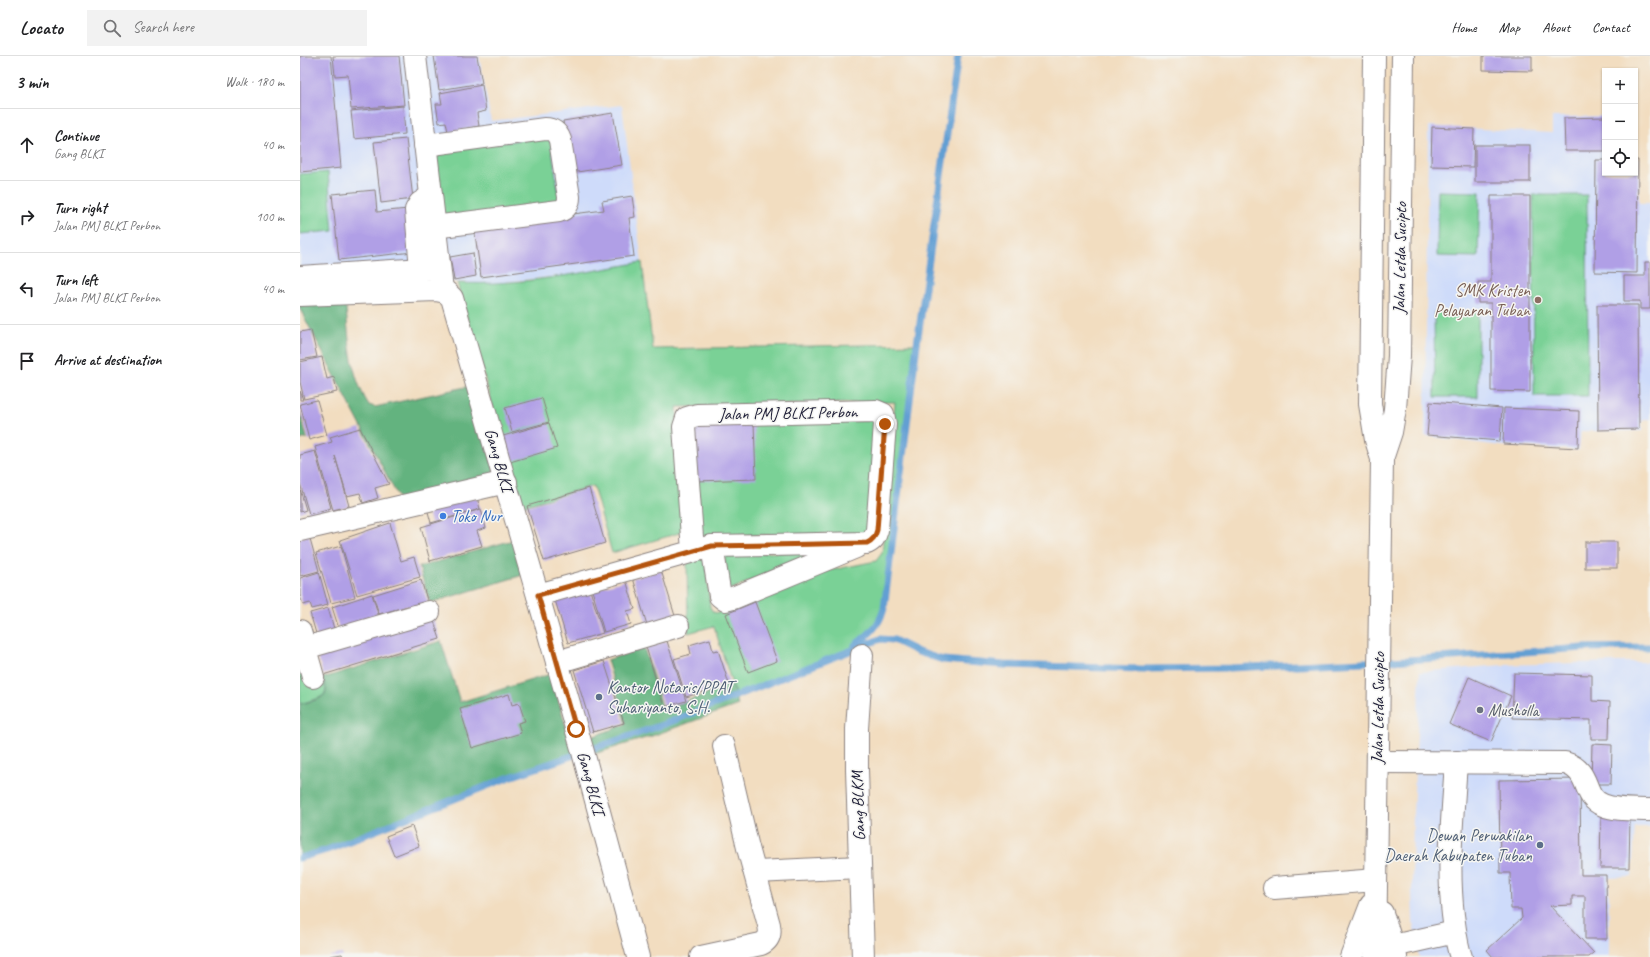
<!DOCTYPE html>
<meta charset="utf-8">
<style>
body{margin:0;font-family:Caveat,sans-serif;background:#f2f2f2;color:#202124}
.controls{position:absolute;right:12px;top:12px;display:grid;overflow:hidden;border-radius:0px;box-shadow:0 1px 3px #0004}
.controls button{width:36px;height:36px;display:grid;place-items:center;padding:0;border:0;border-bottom:1px solid #e0e0e0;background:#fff;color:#202124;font:20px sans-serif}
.stop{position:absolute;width:12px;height:12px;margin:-9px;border:3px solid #b45309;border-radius:50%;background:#fff}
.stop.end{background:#b45309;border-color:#fff;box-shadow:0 1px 4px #0008}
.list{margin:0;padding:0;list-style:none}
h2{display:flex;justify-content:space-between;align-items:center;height:52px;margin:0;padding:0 16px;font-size:17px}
h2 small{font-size:13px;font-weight:400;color:#757577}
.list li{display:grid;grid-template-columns:26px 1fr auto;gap:12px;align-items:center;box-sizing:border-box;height:72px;padding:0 16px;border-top:1px solid #e0e0e0}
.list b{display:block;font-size:15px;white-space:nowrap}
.list p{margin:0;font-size:13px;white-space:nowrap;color:#757577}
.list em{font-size:13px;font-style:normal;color:#757577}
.icon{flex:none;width:22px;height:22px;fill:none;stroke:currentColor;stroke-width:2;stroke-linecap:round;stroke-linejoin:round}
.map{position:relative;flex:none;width:1350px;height:901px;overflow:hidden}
header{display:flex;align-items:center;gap:24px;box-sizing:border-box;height:56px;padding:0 20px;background:#fff;border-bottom:1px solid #e0e0e0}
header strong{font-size:19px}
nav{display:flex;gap:22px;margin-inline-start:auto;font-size:14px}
.search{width:280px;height:36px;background:#f2f2f2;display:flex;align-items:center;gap:10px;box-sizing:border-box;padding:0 14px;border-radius:0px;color:#757577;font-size:15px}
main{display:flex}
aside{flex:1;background:#fff}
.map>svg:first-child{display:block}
</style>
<header>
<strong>Locato</strong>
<div class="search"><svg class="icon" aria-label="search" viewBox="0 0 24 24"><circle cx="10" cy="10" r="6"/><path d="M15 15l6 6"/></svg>Search here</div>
<nav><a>Home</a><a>Map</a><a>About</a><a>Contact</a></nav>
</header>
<main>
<aside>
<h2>3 min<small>Walk · 180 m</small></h2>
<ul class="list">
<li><svg class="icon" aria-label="ahead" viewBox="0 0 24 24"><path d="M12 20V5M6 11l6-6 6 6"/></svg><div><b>Continue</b><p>Gang BLKI</p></div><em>40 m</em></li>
<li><svg class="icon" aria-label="right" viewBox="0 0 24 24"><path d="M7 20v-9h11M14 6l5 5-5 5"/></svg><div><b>Turn right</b><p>Jalan PMJ BLKI Perbon</p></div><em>100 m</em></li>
<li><svg class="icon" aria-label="left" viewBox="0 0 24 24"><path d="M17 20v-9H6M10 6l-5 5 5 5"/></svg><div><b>Turn left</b><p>Jalan PMJ BLKI Perbon</p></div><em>40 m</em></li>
<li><svg class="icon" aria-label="arrive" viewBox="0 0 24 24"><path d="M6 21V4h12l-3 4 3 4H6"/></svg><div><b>Arrive at destination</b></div></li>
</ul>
</aside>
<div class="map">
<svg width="1350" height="901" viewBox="0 0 1350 901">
<rect width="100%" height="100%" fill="#f6f6f2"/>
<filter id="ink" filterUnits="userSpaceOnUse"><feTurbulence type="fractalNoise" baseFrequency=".025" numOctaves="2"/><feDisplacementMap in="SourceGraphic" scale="8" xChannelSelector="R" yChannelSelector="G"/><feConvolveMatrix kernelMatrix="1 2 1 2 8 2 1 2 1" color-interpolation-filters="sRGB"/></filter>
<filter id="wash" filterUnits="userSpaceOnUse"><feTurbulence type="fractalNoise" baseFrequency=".012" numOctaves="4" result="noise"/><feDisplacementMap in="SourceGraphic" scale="16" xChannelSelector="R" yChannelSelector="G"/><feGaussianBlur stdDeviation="0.9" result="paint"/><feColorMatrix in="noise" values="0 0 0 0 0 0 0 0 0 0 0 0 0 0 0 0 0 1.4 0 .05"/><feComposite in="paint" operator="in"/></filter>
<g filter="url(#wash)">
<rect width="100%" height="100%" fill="#f2ddc0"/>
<!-- built -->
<g fill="#cedbfa">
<path d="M0 0H179L191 65 322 49 342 206 269 219 186 228 140 225 0 231Z"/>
<path d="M1305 60V117H1335V103H1339V147H1350V363L1342 365V375H1281L1279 394 1201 390 1125 380 1128 70 1252 77V61Z"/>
<path d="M1316 606H1350V771H1335L1332 821 1309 822V901H1119L1113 865 1112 835 1113 757 1120 616 1203 609Z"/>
</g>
<!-- green -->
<g fill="#7ad196" stroke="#4e7a68">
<path d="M250 80 260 148 143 164 134 96Z"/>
<path d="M28 116 33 175 0 178V118Z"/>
<path d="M1138 135 1180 136 1178 201 1137 200Z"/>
<path d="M1233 139H1287L1288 340H1234Z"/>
<path d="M342 206 353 293 617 288 587 534 584 553 578 569 573 575 555 589 545 596 436 641 414 570 388 577 387 504 403 503 406 510 410 551 413 556 418 557 522 516 576 505 582 497 595 346 377 351 384 462 383 472 379 477 312 497 293 430 222 450 157 227C219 230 281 217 342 206Z"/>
<path d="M1134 256H1178V341H1135Z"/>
<path d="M577 364 568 477 401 480 394 368Z"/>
<path d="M524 495 429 534 424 498Z"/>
<path d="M0 605 23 622 26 634 24 639 19 642 0 648Z"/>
</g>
<!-- forest -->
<g fill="#63b37f" stroke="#426a5d">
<path d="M45 243C49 279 49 318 69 349L75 351 170 330 196 421 99 443 0 253V245Z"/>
<path d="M0 357 7 382 0 384Z"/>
<path d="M213 484 223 519 130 547 119 511Z"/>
<path d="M141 585 160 646 251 618 274 699 154 743 27 794 0 802V648C7 646 25 644 26 635 26 631 24 625 23 622Z"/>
<path d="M344 592 363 654 432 628 438 649 352 680 294 698 289 682 326 668 307 604Z"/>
</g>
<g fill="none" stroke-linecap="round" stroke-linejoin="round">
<!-- stream -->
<g stroke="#629fd3" stroke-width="7">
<path d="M555 589C569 579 579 570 584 553L617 288 658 0"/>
<path d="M0 802 27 794 207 722 365 668 580 583 594 584 618 596 643 604 704 609 842 613 930 612 1108 604 1284 592 1350 591"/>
</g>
</g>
<g id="blocks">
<!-- building -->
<g fill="#b09fe6">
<path d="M0 0H31L41 112 0 116Z"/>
<path d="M33 0H99L104 49 51 53 48 19 35 20Z"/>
<path d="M134 0H177L182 27 139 34Z"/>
<path d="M1183 0H1232V15L1183 14Z"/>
<path d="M182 29 186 55 177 57 179 70 148 76 146 66 139 67 136 48H142L140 37Z"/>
<path d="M103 50 105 78 54 83 51 55Z"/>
<path d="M313 57 322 109 271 117 263 65Z"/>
<path d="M1305 61V95H1265L1264 62Z"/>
<path d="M1132 71 1174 73 1173 111 1131 110Z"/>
<path d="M106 83 113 143 81 147 74 86Z"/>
<rect x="1175" y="89" width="55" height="37"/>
<path d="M1296 104H1305V117H1335V104H1338L1337 217 1295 216Z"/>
<path d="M75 134 77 156 108 153 113 196 39 204 32 138Z"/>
<path d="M332 140 335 161 329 162 334 200 181 221 174 171 304 154 302 145Z"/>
<path d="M1191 140H1230V336L1191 335V247H1178V226H1191Z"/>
<path d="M173 197 176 220 154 224 150 201Z"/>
<path d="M1345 206H1350V253H1340V245H1324V220H1345Z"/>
<path d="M1297 249H1338L1339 373 1298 374Z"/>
<path d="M11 274 17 301 0 304V276Z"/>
<path d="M22 301 27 323 34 321 37 336 4 343 0 326V306Z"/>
<path d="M0 335 3 344H0Z"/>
<path d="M242 342 249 366 212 376 205 352Z"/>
<path d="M17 344 27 379 9 384 0 348Z"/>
<path d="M1130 346 1202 352 1200 385 1127 379Z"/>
<path d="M1204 352 1279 355 1278 392 1203 388Z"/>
<path d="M249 367 257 392 210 406 203 380Z"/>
<path d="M454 367 456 423 397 425 395 369Z"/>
<path d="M60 372 89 428 75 432 78 442 63 447 60 437 47 440 35 400 49 450 33 454 15 391 32 386 30 381Z"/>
<path d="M15 395 31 452 9 458 0 427V399Z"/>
<path d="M289 432 305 487 244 505 227 450Z"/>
<path d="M0 433 6 454 0 456Z"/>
<path d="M177 441 180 453 131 467 127 452Z"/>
<path d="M181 453 186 472 177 475 182 490 130 505 121 471Z"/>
<path d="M90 467 101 505 114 501 120 521 57 539 40 484Z"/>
<path d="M9 479 19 515 0 520V482Z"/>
<rect x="1285" y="486" width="32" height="26"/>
<path d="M41 490 55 541 31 547 16 497Z"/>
<path d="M361 514 375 560 347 569 333 522Z"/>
<path d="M19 516 28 549 12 553 10 547 3 549 0 539V522Z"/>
<path d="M121 524 128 547 109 553 108 550 79 558 73 539Z"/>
<path d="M326 524 335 553 327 555 331 568 304 576 292 534Z"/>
<path d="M290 534 303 577 268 587 255 544Z"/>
<path d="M72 538 79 561 40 576 32 551Z"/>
<path d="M455 546 477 605 448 616 426 558Z"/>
<path d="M28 552 35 576 17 581 10 557Z"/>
<path d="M133 562 140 583 23 619 17 597Z"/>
<path d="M410 583 413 595 418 594 429 628 386 641 374 603 391 598 389 589Z"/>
<path d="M367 585 386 645 364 651 346 591Z"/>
<path d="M304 605 324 667 293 676 274 614Z"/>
<path d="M1214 617 1292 619V645L1310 646 1309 683H1291V664L1212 662Z"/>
<path d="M1169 621 1211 640 1191 686 1149 668Z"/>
<path d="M209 638 212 649 219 647 225 665 218 667 221 677 172 692 160 653Z"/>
<path d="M1292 688 1312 689 1311 728H1291Z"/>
<path d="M1280 723 1281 819H1306L1307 883H1285V840H1272V849L1250 850 1294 897 1289 901H1193L1187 894 1222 862 1221 853H1211L1210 817H1200L1199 724Z"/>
<path d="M1301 760 1330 761 1329 812H1300Z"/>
<path d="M112 770 119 790 94 800 86 780Z"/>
<path d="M42 898 43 901H30V900Z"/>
</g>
</g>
</g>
<g filter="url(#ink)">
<use href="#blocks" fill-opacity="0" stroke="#8a807e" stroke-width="1"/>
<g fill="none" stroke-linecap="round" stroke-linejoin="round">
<defs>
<g id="minor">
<path d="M115 0 142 234"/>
<path d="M125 89 245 73C253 73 257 76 260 84L269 141C269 148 266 153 259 155L134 171"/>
<path d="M121 213 116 154 120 147 131 140"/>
<path d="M0 221 139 212"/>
<path d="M0 239 136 234 146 236 152 242 283 696 338 901"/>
<path d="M0 474 206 426"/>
<path d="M412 490 420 540 425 544 433 542 556 491"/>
<path d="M238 539 412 490 567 487C573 484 575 481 577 474L585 368 583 358 576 355 397 359 387 362 384 371 393 495"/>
<path d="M0 575 13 621"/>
<path d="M5 592 129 556"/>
<path d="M562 599 557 673V714L563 901"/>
<path d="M257 606 378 570"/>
<path d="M1078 706 1265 707C1292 715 1281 741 1303 749 1317 755 1335 753 1350 754"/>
<path d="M1156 706C1153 756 1147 808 1153 859 1155 873 1156 888 1161 901"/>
<path d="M455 816 560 811"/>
<path d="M974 832 1076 824"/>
<path d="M1093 890 1155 876"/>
<path d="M401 901 461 888C469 884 471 879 469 869L448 792 424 690"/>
</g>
<g id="major">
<path d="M1074 0 1070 348 1076 384 1082 403"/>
<path d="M1082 857 1096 901"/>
<path d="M1051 901 1071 849"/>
<path d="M1075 901 1082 403 1091 376 1095 353 1099 300 1103 0"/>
</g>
</defs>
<!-- minor casing -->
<use href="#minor" stroke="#8a807e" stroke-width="24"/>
<!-- major casing -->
<use href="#major" stroke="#8a807e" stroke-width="24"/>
<!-- minor -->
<use href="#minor" stroke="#fff" stroke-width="22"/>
<!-- major -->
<use href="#major" stroke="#fff" stroke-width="22"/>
</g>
</g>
<g fill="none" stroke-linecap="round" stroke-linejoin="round" filter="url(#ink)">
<!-- route -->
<path stroke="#b45309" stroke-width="5" d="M276 673 238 539 412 490 567 487C573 484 575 481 577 474L585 368"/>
</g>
<!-- markers -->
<circle fill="#8d6e63" stroke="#f6f6f2" stroke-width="1.5" cx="1238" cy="244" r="4"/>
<circle fill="#3f7fe0" stroke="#f6f6f2" stroke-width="1.5" cx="143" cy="460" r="4"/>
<g fill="#5c6f8a" stroke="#f6f6f2" stroke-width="1.5">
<circle cx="299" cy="641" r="4"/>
<circle cx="1240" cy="789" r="4"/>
</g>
<circle fill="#6b7280" stroke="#f6f6f2" stroke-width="1.5" cx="1180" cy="654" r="4"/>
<g text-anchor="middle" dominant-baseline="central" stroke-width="3" stroke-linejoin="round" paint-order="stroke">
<!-- street labels -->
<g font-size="17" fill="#22223b" stroke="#f6f6f2">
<text transform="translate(1100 202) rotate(-89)">Jalan Letda Sucipto</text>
<text transform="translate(488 357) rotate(-1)">Jalan PMJ BLKI Perbon</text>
<text transform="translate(199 404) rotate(74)">Gang BLKI</text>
<text transform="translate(1078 652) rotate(-89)">Jalan Letda Sucipto</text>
<text transform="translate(291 727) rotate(75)">Gang BLKI</text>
<text transform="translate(558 750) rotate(-92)">Gang BLKM</text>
</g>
<!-- education labels -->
<g font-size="17" fill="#785e54" stroke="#f6f6f2" text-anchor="end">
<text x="1230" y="234">SMK Kristen<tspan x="1230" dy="20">Pelayaran Tuban</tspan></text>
</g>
<!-- shop labels -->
<g font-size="17" fill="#366cbe" stroke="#f6f6f2" text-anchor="start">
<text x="151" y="460">Toko Nur</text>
</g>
<!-- service labels -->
<g font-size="17" fill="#4e5e75" stroke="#f6f6f2" text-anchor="start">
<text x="307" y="631">Kantor Notaris/PPAT<tspan x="307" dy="20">Suhariyanto, S.H.</tspan></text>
<text x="1232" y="779" text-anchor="end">Dewan Perwakilan<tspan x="1232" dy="20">Daerah Kabupaten Tuban</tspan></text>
</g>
<!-- worship labels -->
<g font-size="17" fill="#5b616d" stroke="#f6f6f2" text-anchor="start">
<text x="1188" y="654">Musholla</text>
</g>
</g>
</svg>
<div class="controls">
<button>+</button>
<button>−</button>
<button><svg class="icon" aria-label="locate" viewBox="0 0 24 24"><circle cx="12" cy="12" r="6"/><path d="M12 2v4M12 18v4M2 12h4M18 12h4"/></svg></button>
</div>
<div class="stop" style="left:276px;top:673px"></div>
<div class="stop end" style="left:585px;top:368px"></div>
</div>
</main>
